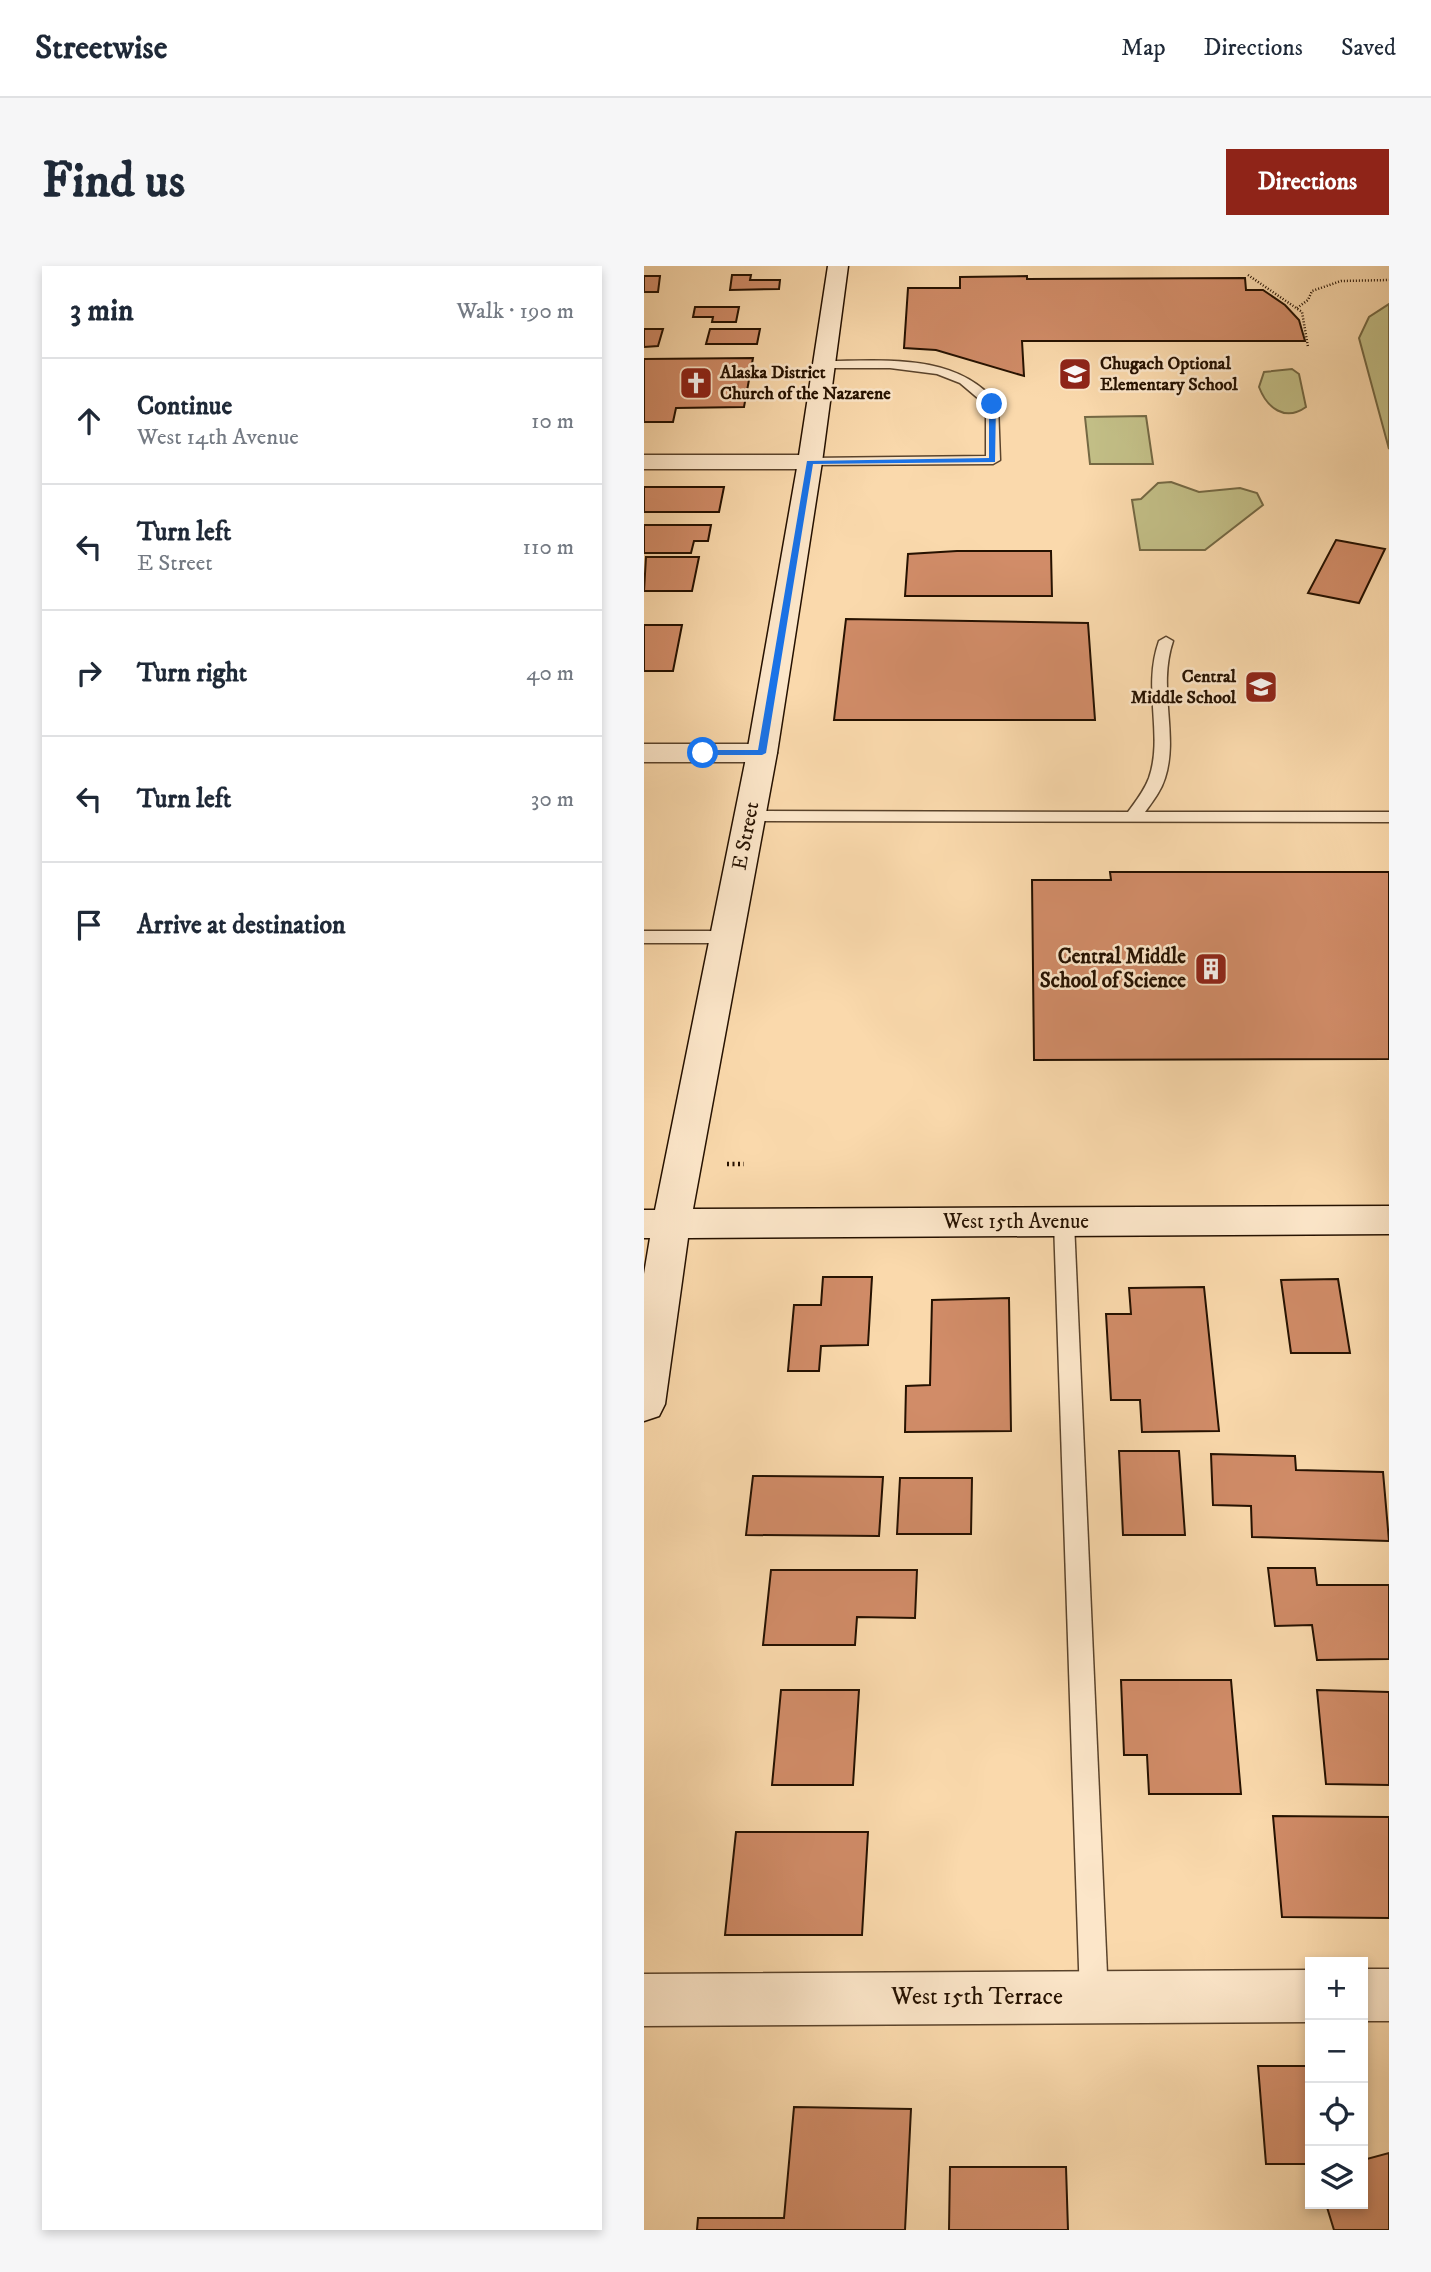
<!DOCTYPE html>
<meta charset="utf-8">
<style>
body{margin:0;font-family:"IM FELL DW Pica",serif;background:#f6f6f7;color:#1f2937}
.controls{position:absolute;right:21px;bottom:21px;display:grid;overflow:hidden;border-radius:0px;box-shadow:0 4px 10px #0003}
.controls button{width:63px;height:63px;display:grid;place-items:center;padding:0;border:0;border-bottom:2px solid #e0e1e3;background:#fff;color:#1f2937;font:35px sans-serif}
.stop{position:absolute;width:21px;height:21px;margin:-16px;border:5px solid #1a73e8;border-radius:50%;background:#fff}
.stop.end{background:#1a73e8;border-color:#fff;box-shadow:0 2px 7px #0008}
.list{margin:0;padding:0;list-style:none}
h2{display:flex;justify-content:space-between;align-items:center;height:91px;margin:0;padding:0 28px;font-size:30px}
h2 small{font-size:23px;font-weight:400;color:#747a83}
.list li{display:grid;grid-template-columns:46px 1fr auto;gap:21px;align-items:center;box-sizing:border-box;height:126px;padding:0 28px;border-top:2px solid #e0e1e3}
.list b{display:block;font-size:26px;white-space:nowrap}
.list p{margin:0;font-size:23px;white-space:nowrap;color:#747a83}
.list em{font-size:23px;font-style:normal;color:#747a83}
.icon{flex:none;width:38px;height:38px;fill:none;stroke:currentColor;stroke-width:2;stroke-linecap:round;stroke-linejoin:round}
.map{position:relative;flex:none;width:745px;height:1964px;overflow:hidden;border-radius:0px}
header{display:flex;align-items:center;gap:42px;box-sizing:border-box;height:98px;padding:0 35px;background:#fff;border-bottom:2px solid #e0e1e3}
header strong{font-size:33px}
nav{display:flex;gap:38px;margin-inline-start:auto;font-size:24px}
.intro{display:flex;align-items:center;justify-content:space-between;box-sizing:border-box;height:168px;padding:0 42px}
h1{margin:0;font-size:49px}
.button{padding:18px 32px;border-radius:0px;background:#8f2418;color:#fff;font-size:24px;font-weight:700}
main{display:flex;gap:42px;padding:0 42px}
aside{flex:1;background:#fff;border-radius:0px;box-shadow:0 4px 10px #0003}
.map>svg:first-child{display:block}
</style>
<header>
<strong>Streetwise</strong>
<nav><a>Map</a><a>Directions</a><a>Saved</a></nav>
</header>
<div class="intro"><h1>Find us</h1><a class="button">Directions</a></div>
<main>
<aside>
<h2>3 min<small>Walk · 190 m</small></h2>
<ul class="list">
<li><svg class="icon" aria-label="ahead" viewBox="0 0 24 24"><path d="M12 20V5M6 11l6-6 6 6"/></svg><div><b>Continue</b><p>West 14th Avenue</p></div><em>10 m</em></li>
<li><svg class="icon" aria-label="left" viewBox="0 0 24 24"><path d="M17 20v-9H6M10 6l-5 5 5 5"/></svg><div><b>Turn left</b><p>E Street</p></div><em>110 m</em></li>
<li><svg class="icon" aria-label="right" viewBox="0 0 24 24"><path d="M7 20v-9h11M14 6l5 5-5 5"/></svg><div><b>Turn right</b></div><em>40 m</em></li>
<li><svg class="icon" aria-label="left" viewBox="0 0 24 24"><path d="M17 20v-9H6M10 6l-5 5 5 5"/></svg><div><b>Turn left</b></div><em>30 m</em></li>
<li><svg class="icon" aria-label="arrive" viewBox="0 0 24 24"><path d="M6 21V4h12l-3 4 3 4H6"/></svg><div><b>Arrive at destination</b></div></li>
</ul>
</aside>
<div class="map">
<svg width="745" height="1964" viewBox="0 0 745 1964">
<rect width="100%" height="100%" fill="#fad9ac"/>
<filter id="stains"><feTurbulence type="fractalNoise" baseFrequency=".00286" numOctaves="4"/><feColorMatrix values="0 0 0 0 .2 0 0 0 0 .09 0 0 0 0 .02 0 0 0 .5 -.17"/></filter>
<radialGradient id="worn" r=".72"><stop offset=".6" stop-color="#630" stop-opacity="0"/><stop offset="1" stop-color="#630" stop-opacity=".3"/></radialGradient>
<!-- green -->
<g fill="#c2be86" stroke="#746843" stroke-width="2">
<path d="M745 38V183L715 72 725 51Z"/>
<path d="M648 103 655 108 662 141C641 156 623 142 615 121L620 106Z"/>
<path d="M502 150 509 198H446L441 151Z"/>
<path d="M527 216 555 226 596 222 613 227 619 239 561 284H496L488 234 497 233 514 217Z"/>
</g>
<!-- building -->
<g fill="#d18c68" stroke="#251100" stroke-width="2">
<path d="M88 9H107L106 14H136L135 23 86 24Z"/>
<path d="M0 10H16L14 26H0Z"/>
<path d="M383 10V13L601 12 602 24H619L641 39 655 54 661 75H378L380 110 292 84 260 82 264 22H316V11Z"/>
<path d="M51 41H95L92 56H68L69 51H49Z"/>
<path d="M0 63H19L14 80 0 81Z"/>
<path d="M66 63H116L113 78H62Z"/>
<path d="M109 92 100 141 32 142 29 156H0V93Z"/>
<path d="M0 221H80L75 246H0Z"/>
<path d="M0 259H67L64 275H50L47 287H0Z"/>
<path d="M692 274 741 283 715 337 664 327Z"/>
<path d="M313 285H407L408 330H261L264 288Z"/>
<path d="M2 291H55L48 325H0Z"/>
<path d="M202 353 444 357 451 454H190Z"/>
<path d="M0 359H38L29 405H0Z"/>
<path d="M466 606H745V793L390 794 388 614H467Z"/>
<path d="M179 1011H228L224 1079 177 1080 175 1105H144L150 1039H177Z"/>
<path d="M694 1013 706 1087H647L637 1014Z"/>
<path d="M560 1021 575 1165 498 1166 496 1134H467L462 1048H487L485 1022Z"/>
<path d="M365 1032 367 1165 261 1166 262 1120 286 1119 288 1034Z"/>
<path d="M475 1185H535L541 1269H479Z"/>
<path d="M567 1188 651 1190 652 1204 739 1206 745 1275 608 1271 607 1240 569 1239Z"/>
<path d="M109 1210 239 1211 235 1270 102 1269Z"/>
<path d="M256 1212H328L327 1268H253Z"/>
<path d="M624 1302H671L673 1319H745V1393L673 1394 668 1359 631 1360Z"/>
<path d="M127 1304H273L271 1352 213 1351 211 1379H119Z"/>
<path d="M477 1414H587L597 1528H505L503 1489H480Z"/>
<path d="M137 1424H215L209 1519H128Z"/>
<path d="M673 1424 745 1426V1519L682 1518Z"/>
<path d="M629 1550 745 1551V1652L638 1651Z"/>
<path d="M92 1566H224L218 1669H81Z"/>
<path d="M614 1800H666V1898H622Z"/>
<path d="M150 1841 267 1843 261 1964H53L54 1952H140Z"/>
<path d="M745 1887V1964H690L682 1938H719V1894Z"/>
<path d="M306 1901H422L424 1964H305Z"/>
</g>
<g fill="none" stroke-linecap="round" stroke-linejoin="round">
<defs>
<g id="lane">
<path d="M180 95C240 95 312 86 354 138L356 194 349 198 161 199V193L166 192 342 190V139L316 117 293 108 246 102H176V96Z"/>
<path d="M522 371 529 375C513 423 535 469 521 512 517 525 509 535 501 546H745V556L106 555 98 550 106 545 484 546C492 535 500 525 505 512 520 469 498 423 515 375Z"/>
<path d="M0 665H82L91 671 82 677H0Z"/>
<path d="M420 948 427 950 430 956 464 1731 460 1741 450 1745 440 1741 436 1731 410 956 413 950Z"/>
</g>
<g id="street">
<path d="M0 189H166L174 191 178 196 174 201 166 203H0Z"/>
<path d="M0 478H118L128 481 133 487 128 493 118 496H0Z"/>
<rect x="719" y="1703" width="26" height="52"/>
<path d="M666 1704V1756L0 1760V1708Z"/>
</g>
<path id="secondary" d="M184 0H204L178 196 133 487 49 943 745 940V968L44 972 21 1138 15 1150 0 1155V1008L6 972H0V944H11L103 487 154 196Z"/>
</defs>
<!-- lane casing -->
<use href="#lane" stroke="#5a432b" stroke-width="3"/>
<!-- street casing -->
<use href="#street" stroke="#5a432b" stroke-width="3"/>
<!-- secondary casing -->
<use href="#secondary" stroke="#251100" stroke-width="3"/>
<!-- path-far1 -->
<g stroke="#251100" stroke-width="2.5" stroke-dasharray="1 2" stroke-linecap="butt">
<path d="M604 9 658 46 664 81"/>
<path d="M653 42 664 34 668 25 697 15 745 14"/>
</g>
<!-- path -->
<path stroke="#251100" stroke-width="4.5" stroke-dasharray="2 3.5" stroke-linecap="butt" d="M83 898H100"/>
<!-- lane -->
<use href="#lane" fill="#fce6c9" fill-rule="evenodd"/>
<!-- street -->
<use href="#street" fill="#fce6c9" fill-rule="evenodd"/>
<!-- secondary -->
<use href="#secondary" fill="#fce6c9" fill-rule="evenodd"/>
</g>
<!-- route -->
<path fill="#1a73e8" d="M348 136 352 138 351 196 169 198 122 487 118 489H56L59 484H114L163 195 345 192V138Z"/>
<!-- icons -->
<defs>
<symbol id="school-square" viewBox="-11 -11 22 22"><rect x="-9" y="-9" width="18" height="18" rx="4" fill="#8f2418" stroke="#fce6c9"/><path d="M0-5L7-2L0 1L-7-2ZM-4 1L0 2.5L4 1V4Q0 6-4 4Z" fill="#fff"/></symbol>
<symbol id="church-square" viewBox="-11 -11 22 22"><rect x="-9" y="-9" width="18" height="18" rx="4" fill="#8f2418" stroke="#fce6c9"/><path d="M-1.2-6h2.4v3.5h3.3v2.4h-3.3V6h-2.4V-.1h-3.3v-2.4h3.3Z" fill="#fff"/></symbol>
<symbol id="building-square" viewBox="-11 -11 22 22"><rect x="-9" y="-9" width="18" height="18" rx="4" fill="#8f2418" stroke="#fce6c9"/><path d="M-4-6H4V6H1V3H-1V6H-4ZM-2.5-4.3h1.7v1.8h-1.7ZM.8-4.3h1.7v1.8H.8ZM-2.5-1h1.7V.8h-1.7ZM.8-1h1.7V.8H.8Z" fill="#fff"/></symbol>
</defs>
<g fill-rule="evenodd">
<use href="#school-square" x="412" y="89" width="38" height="38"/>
<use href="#church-square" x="33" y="98" width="38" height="38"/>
<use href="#school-square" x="598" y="402" width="38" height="38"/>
<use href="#building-square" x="548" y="684" width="38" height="38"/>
</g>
<g text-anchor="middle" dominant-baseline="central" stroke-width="5" stroke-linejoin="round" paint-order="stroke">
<!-- far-poi labels -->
<g font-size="18" font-weight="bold" fill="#251100" stroke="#fce6c9" text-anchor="start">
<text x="456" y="98">Chugach Optional<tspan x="456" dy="21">Elementary School</tspan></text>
<text x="76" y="107">Alaska District<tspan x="76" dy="21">Church of the Nazarene</tspan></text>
<text x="592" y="411" text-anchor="end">Central<tspan x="592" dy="21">Middle School</tspan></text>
</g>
<!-- street labels -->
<g font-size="21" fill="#251100" stroke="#fce6c9">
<text transform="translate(102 570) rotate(-79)">E Street</text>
<text x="372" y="956">West 15th Avenue</text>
</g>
<!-- poi labels -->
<g font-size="21" font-weight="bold" fill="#251100" stroke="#fce6c9" text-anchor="end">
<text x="542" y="691">Central Middle<tspan x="542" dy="24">School of Science</tspan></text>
</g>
<!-- near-street labels -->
<g font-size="24" fill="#251100" stroke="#fce6c9">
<text x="333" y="1731">West 15th Terrace</text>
</g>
</g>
<rect width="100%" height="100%" filter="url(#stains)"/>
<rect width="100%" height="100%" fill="url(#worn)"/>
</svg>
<div class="controls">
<button>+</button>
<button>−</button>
<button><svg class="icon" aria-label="locate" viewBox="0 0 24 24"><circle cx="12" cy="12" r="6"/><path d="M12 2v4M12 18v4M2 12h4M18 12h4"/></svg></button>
<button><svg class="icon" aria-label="layers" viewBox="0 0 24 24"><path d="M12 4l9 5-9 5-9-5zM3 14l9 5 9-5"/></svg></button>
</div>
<div class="stop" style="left:59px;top:487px"></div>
<div class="stop end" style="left:348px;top:138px"></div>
</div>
</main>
